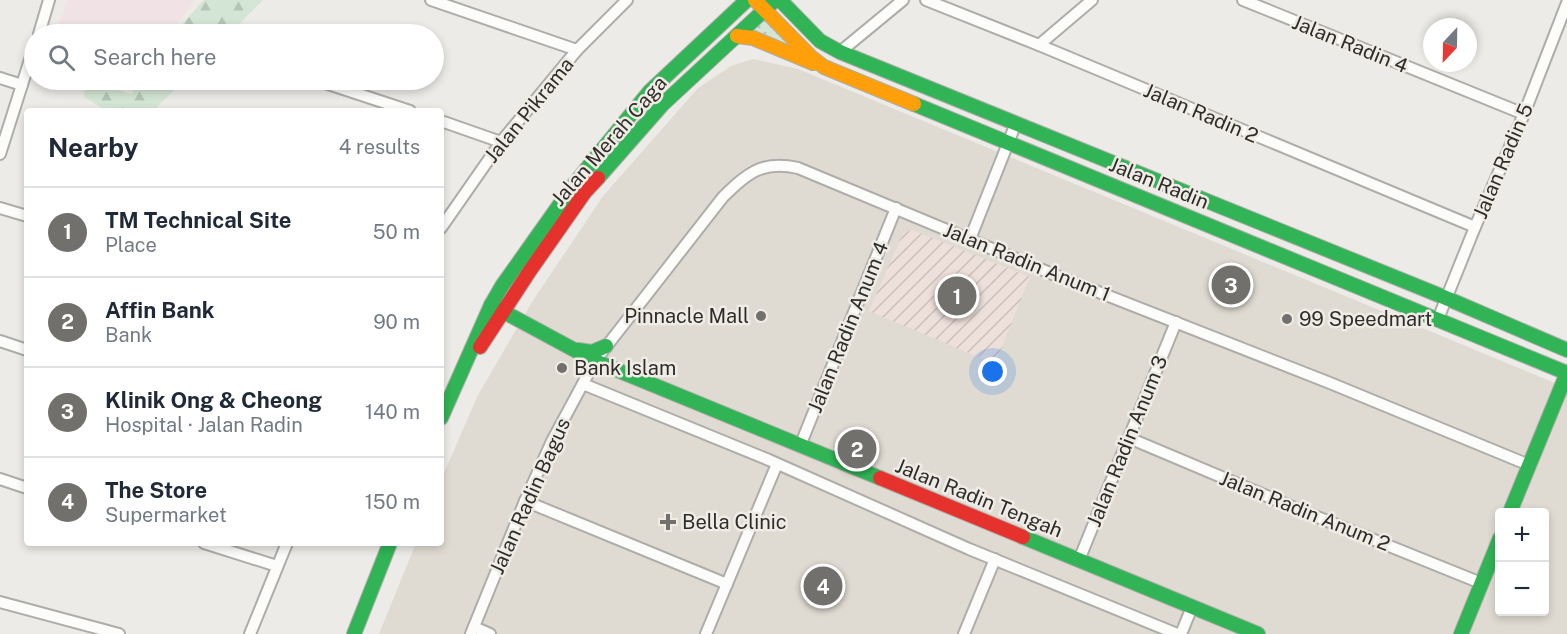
<!DOCTYPE html>
<meta charset="utf-8">
<style>
body{margin:0;font-family:"Public Sans",sans-serif;background:#f6f6f7;color:#1f2937}
.controls{position:absolute;right:18px;bottom:18px;display:grid;overflow:hidden;border-radius:6px;box-shadow:0 3px 9px #0003}
.controls button{width:54px;height:54px;display:grid;place-items:center;padding:0;border:0;border-bottom:2px solid #e0e1e3;background:#fff;color:#1f2937;font:30px sans-serif}
.compass{position:absolute;left:1423px;top:18px;width:54px;height:54px;border-radius:50%;background:#fff;box-shadow:0 3px 9px #0003;rotate:202deg}
.you{position:absolute;left:993px;top:372px;width:21px;height:21px;margin:-15px;border:4px solid #fff;border-radius:50%;background:#1a73e8;box-shadow:0 0 0 9px #1a73e833}
.badge{display:grid;place-items:center;width:39px;height:39px;border-radius:50%;background:#72706d;color:#fff;font-size:20px;font-weight:700}
.pin{position:absolute;translate:-50% -50%;border:3px solid #fff;box-shadow:0 2px 6px #0006}
.list{margin:0;padding:0;list-style:none}
h2{display:flex;justify-content:space-between;align-items:center;height:78px;margin:0;padding:0 24px;font-size:26px}
h2 small{font-size:20px;font-weight:400;color:#747a83}
.list li{display:grid;grid-template-columns:39px 1fr auto;gap:18px;align-items:center;box-sizing:border-box;height:90px;padding:0 24px;border-top:2px solid #e0e1e3}
.list b{display:block;font-size:22px;white-space:nowrap}
.list p{margin:0;font-size:20px;white-space:nowrap;color:#747a83}
.list em{font-size:20px;font-style:normal;color:#747a83}
.icon{flex:none;width:33px;height:33px;fill:none;stroke:currentColor;stroke-width:2;stroke-linecap:round;stroke-linejoin:round}
.map{position:relative;flex:none;width:1567px;height:634px;overflow:hidden}
.search{position:absolute;background:#fff;box-shadow:0 3px 9px #0003;left:24px;top:24px;width:420px;height:66px;display:flex;align-items:center;gap:15px;box-sizing:border-box;padding:0 21px;border-radius:33px;color:#747a83;font-size:22px}
.panel{position:absolute;background:#fff;box-shadow:0 3px 9px #0003;left:24px;top:108px;width:420px;height:438px;border-radius:6px}
.map>svg:first-child{display:block}
</style>
<div class="map">
<svg width="1567" height="634" viewBox="0 0 1567 634">
<defs>
<pattern id="industrial-furrows" width="10" height="10" patternUnits="userSpaceOnUse" patternTransform="scale(1.5)"><rect width="10" height="10" fill="#eddfda"/><path d="M-1 1l2-2M0 10L10 0M9 11l2-2" fill="none" stroke="#ccc0bb"/></pattern>
<pattern id="grass-dots" width="8" height="8" patternUnits="userSpaceOnUse" patternTransform="scale(1.5)"><rect width="8" height="8" fill="#d3e5d4"/><path d="M2 2h.1M6 6h.1" fill="none" stroke="#b5c5b6" stroke-width="1.8" stroke-linecap="round"/></pattern>
<pattern id="forest-firs" width="22" height="20" patternUnits="userSpaceOnUse" patternTransform="scale(1.5)"><rect width="22" height="20" fill="#d3e5d4"/><path d="M5 1l3.5 6h-7zM16 11l3.5 6h-7z" fill="#b5c5b6"/></pattern>
</defs>
<rect width="100%" height="100%" fill="#edebe7"/>
<!-- built -->
<path fill="#e0dbd2" fill-rule="evenodd" d="M753 59 798 69 1567 388V634H379L416 543H441V480L478 395 532 302 603 196 698 88 731 66ZM1500 512H1544V612H1500Z"/>
<!-- industrial -->
<path fill="url(#industrial-furrows)" d="M912 230 1030 277 995 364 869 311 903 233Z"/>
<!-- education -->
<g fill="#f1e2e5">
<path d="M67 0H195L169 34H56Z"/>
<path d="M101 80H136L129 89Z"/>
</g>
<!-- grass -->
<path fill="url(#grass-dots)" d="M765 13 796 46 751 29Z"/>
<!-- forest -->
<g fill="url(#forest-firs)">
<path d="M204 0H263L229 34H173Z"/>
<path d="M85 80H90L131 94 141 80H184L153 111H107L84 97Z"/>
</g>
<g fill="none" stroke-linecap="round" stroke-linejoin="round">
<defs>
<g id="street">
<path d="M431 0 577 50"/>
<path d="M926 0 1039 45 1475 227"/>
<path d="M1243 0 1524 114"/>
<path d="M39 34 49 0"/>
<path d="M1039 45 1092 0"/>
<path d="M840 52 903 0"/>
<path d="M0 78 22 85"/>
<path d="M316 80 410 111"/>
<path d="M441 121 501 142"/>
<path d="M0 154 34 47"/>
<path d="M0 208 27 216"/>
<path d="M441 228 501 142 577 50 627 0"/>
<path d="M970 239 1016 123"/>
<path d="M1438 319 1475 227 1524 114 1567 3"/>
<path d="M0 341 27 350"/>
<path d="M583 384 769 460 969 549 1177 634"/>
<path d="M1129 438 1295 508 1481 583"/>
<path d="M800 446 896 208"/>
<path d="M0 479 27 488"/>
<path d="M525 501 727 584"/>
<path d="M204 543 277 566"/>
<path d="M1079 560 1176 322"/>
<path d="M0 602 119 634"/>
<path d="M474 627 490 634"/>
<path d="M250 634 287 543"/>
<path d="M471 634 525 501 552 441 595 361 723 197C748 173 762 160 798 168L1050 273 1330 383 1529 465"/>
<path d="M706 634 777 464"/>
<path d="M964 634 995 559"/>
<path d="M1181 634 1192 607"/>
</g>
<g id="fast">
<path d="M780 0 820 41 840 52 1446 298 1567 350"/>
<path d="M914 104 1567 373"/>
<path d="M598 178 663 104 772 3"/>
<path d="M491 305 595 361 880 478"/>
<path d="M578 350 592 352 606 346"/>
<path d="M441 418 491 305 502 286 575 183 650 91 747 0"/>
<path d="M1510 512 1567 373"/>
<path d="M1023 537 1258 634"/>
<path d="M354 634 390 543"/>
<path d="M1461 634 1500 538"/>
</g>
<g id="slow">
<path d="M755 0 811 57 824 67 914 104"/>
<path d="M737 36 753 38 813 63"/>
</g>
<g id="jam">
<path d="M480 347 529 272 585 192 598 178"/>
<path d="M880 478 1023 537"/>
</g>
</defs>
<!-- street casing -->
<use href="#street" stroke="#aeadaa" stroke-width="14"/>
<!-- fast casing -->
<use href="#fast" stroke="#aeadaa" stroke-width="16"/>
<!-- slow casing -->
<use href="#slow" stroke="#aeadaa" stroke-width="16"/>
<!-- jam casing -->
<use href="#jam" stroke="#aeadaa" stroke-width="16"/>
<!-- street -->
<use href="#street" stroke="#fcfcfb" stroke-width="10"/>
<!-- fast -->
<use href="#fast" stroke="#30b455" stroke-width="14"/>
<!-- slow -->
<use href="#slow" stroke="#ff9f0a" stroke-width="14"/>
<!-- jam -->
<use href="#jam" stroke="#e5322d" stroke-width="14"/>
</g>
<!-- markers -->
<g fill="#72706d" stroke="#efece5" stroke-width="2">
<circle cx="761" cy="316" r="6"/>
<circle cx="1287" cy="319" r="6"/>
<circle cx="562" cy="368" r="6"/>
<path d="M665 513h6v6h6v6h-6v6h-6v-6h-6v-6h6z"/>
</g>
<g text-anchor="middle" dominant-baseline="central" stroke-width="5" stroke-linejoin="round" paint-order="stroke">
<!-- street labels -->
<g font-size="20" fill="#2f2d2b" stroke="#efece5">
<text transform="translate(1350 44) rotate(22)">Jalan Radin 4</text>
<text transform="translate(529 110) rotate(-51)">Jalan Pikrama</text>
<text transform="translate(1201 113) rotate(23)">Jalan Radin 2</text>
<text transform="translate(609 141) rotate(-49)">Jalan Merah Caga</text>
<text transform="translate(1503 161) rotate(-67)">Jalan Radin 5</text>
<text transform="translate(1159 183) rotate(22)">Jalan Radin</text>
<text transform="translate(1027 262) rotate(22)">Jalan Radin Anum 1</text>
<text transform="translate(848 327) rotate(-68)">Jalan Radin Anum 4</text>
<text transform="translate(1127 441) rotate(-68)">Jalan Radin Anum 3</text>
<text transform="translate(530 496) rotate(-66)">Jalan Radin Bagus</text>
<text transform="translate(979 498) rotate(22)">Jalan Radin Tengah</text>
<text transform="translate(1305 511) rotate(22)">Jalan Radin Anum 2</text>
</g>
<!-- poi labels -->
<g font-size="20" fill="#2f2d2b" stroke="#efece5" text-anchor="start">
<text x="749" y="316" text-anchor="end">Pinnacle Mall</text>
<text x="1299" y="319">99 Speedmart</text>
<text x="574" y="368">Bank Islam</text>
<text x="682" y="522">Bella Clinic</text>
</g>
</g>
</svg>
<div class="controls">
<button>+</button>
<button>−</button>
</div>
<svg class="compass" viewBox="-18 -18 36 36"><path d="M0-13l5 13h-10z" fill="#e53935"/><path d="M0 13l5-13h-10z" fill="#747a83"/></svg>
<div class="you"></div>
<div class="pin badge" style="left:957px;top:296px">1</div>
<div class="pin badge" style="left:857px;top:449px">2</div>
<div class="pin badge" style="left:1231px;top:285px">3</div>
<div class="pin badge" style="left:823px;top:586px">4</div>
<div class="search"><svg class="icon" aria-label="search" viewBox="0 0 24 24"><circle cx="10" cy="10" r="6"/><path d="M15 15l6 6"/></svg>Search here</div>
<section class="panel">
<h2>Nearby<small>4 results</small></h2>
<ul class="list">
<li><span class="badge">1</span><div><b>TM Technical Site</b><p>Place</p></div><em>50 m</em></li>
<li><span class="badge">2</span><div><b>Affin Bank</b><p>Bank</p></div><em>90 m</em></li>
<li><span class="badge">3</span><div><b>Klinik Ong &amp; Cheong</b><p>Hospital · Jalan Radin</p></div><em>140 m</em></li>
<li><span class="badge">4</span><div><b>The Store</b><p>Supermarket</p></div><em>150 m</em></li>
</ul>
</section>
</div>
